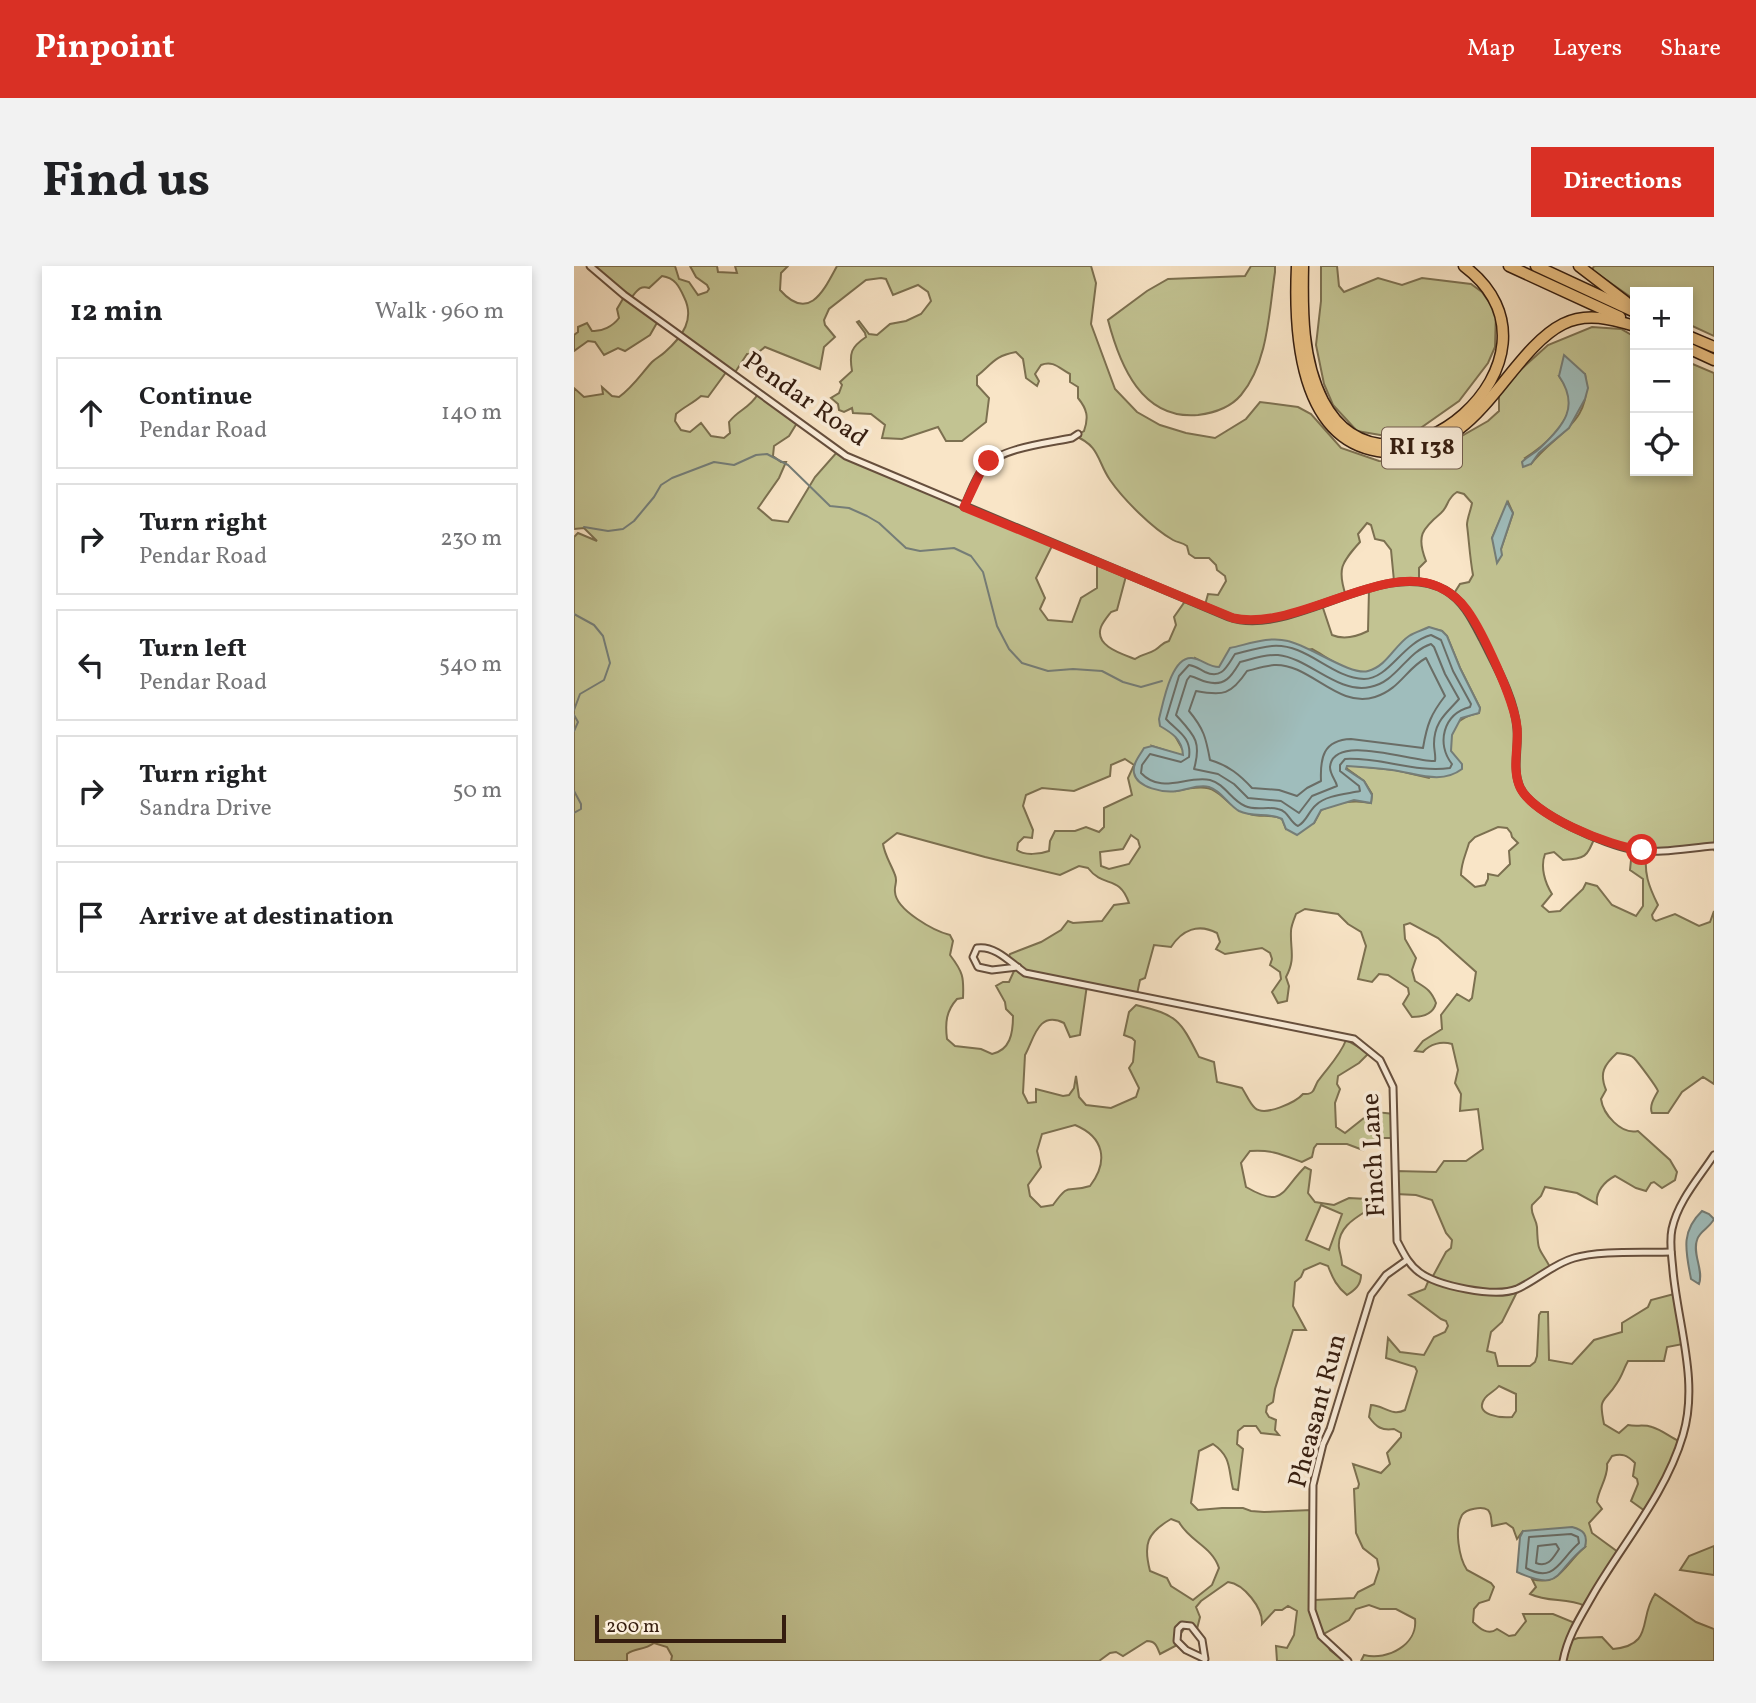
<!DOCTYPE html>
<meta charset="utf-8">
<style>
body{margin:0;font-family:Vollkorn,serif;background:#f2f2f2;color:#202124}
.controls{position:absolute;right:21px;top:21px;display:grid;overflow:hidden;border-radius:0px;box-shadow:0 4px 10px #0003}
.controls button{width:63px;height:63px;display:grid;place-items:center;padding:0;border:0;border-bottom:2px solid #e0e0e0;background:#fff;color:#202124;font:35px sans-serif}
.scale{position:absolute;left:21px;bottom:18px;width:191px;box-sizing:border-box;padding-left:7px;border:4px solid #351d0f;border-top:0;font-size:19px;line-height:24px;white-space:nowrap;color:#351d0f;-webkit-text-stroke:5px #fbeedb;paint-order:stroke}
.stop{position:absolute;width:21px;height:21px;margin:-16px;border:5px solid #d93025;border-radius:50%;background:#fff}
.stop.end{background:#d93025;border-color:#fff;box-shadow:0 2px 7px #0008}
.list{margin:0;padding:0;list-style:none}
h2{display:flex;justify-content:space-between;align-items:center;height:91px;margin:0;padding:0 28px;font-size:30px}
h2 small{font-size:23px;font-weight:400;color:#757577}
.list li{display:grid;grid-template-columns:46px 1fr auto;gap:21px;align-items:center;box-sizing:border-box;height:112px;margin:0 14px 14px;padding:0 14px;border:2px solid #e0e0e0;border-radius:0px}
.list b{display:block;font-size:26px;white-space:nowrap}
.list p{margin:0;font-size:23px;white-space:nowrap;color:#757577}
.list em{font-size:23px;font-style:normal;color:#757577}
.icon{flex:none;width:38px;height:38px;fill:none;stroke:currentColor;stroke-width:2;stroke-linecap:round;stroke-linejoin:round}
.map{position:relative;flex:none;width:1140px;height:1395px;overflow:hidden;border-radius:0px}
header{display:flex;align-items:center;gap:42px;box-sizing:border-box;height:98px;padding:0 35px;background:#d93025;color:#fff}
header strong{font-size:33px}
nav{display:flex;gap:38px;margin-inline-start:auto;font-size:24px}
.intro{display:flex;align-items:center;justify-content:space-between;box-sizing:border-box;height:168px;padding:0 42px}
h1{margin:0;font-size:49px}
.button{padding:18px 32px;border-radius:0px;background:#d93025;color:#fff;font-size:24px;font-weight:700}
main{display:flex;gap:42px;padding:0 42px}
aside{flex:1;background:#fff;border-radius:0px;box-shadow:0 4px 10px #0003}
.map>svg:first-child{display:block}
</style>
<header>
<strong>Pinpoint</strong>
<nav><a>Map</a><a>Layers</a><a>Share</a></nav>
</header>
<div class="intro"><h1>Find us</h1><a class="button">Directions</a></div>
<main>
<aside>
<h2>12 min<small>Walk · 960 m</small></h2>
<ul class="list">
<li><svg class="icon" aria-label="ahead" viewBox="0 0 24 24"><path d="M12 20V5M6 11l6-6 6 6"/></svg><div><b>Continue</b><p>Pendar Road</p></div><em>140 m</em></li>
<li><svg class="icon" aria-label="right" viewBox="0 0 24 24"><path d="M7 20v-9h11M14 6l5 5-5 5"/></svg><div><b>Turn right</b><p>Pendar Road</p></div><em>230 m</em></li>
<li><svg class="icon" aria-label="left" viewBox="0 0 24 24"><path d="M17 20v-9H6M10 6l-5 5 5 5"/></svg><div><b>Turn left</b><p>Pendar Road</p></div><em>540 m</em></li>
<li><svg class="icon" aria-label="right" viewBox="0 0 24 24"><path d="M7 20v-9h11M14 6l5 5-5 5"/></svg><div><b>Turn right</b><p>Sandra Drive</p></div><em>50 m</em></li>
<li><svg class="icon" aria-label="arrive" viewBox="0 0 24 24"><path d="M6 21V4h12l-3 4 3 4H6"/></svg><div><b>Arrive at destination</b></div></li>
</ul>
</aside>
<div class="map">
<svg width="1140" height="1395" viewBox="0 0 1140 1395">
<rect width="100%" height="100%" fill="#f9e5c7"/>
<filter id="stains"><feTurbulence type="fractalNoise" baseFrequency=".00286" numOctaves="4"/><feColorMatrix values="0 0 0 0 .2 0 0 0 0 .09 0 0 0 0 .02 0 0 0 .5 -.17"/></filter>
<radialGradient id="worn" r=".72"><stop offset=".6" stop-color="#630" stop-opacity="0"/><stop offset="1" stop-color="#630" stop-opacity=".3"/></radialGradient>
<!-- green -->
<g fill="#c2c392" stroke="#7c7050" stroke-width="2" fill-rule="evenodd">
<path d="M16 0H101L105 13 115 16 124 29 133 26 135 23 133 19 122 11 116 0H143L144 6 163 7 161 0H214L207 7 206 24C235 57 250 24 263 0H517L522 17 517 58 541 123 563 146 586 159 612 167 641 172 672 153 686 136 724 141 737 148 767 182 805 195 834 196 860 180 884 172 914 155 925 145V128L943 107 974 79 1018 61 1047 63 1061 71V205H1114V96L1140 107V584L1137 580 1073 585C1069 606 1075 621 1084 639L1078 649 1079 653 1082 655 1101 648 1125 660 1136 656 1140 645V818L1129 811 1108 826 1094 847H1078C1075 840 1080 832 1084 825 1082 820 1064 796 1060 792 1056 788 1049 788 1043 787 1030 799 1025 807 1032 824L1027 833C1029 848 1047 869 1064 865L1096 894 1103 906 1101 914 1088 922 1080 916 1077 917 1072 925 1062 922 1041 910C1031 915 1021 926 1023 938L1003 927 971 921 967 930 958 939C956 948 962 952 963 961 964 989 965 980 977 1003L943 1026 928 1056 917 1066 913 1085 921 1087 924 1100H956L961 1096 963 1090 965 1049 967 1046H974L975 1094 998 1098 1020 1074 1048 1066V1057L1074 1041 1077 1034 1100 1028 1109 1078 1093 1081 1090 1095H1054C1050 1102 1048 1110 1043 1117 1030 1138 1024 1129 1030 1158L1045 1167 1054 1159C1063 1161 1069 1158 1078 1161 1088 1164 1096 1171 1105 1175L1094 1206 1071 1245 1057 1235 1064 1218 1063 1213 1059 1210 1061 1197C1053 1189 1048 1187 1038 1190L1033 1198C1035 1210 1024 1224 1023 1236L1028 1243 1015 1257 1018 1267 1044 1286 1011 1340C993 1331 975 1337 956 1328L962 1321 958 1313C986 1321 992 1296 1011 1281L949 1265 943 1273 939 1262 932 1257 918 1260C917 1255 918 1248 914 1244 908 1240 892 1243 888 1249 880 1263 885 1292 893 1304L917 1317 920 1321 915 1334 905 1337 900 1343 899 1356C905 1362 914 1370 923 1363L935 1370 941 1369 952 1355 949 1348H979L1001 1357 995 1375 1004 1372 1028 1371 1039 1383C1081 1379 1064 1352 1081 1328L1122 1356 1140 1363V1395H787L790 1389C814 1395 844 1378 841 1353L822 1343H806L795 1339 782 1343 775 1354 748 1369 756 1384 770 1395H703L702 1380 713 1382 720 1369 723 1345 714 1340 708 1344H701L688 1358C689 1342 670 1318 654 1316L627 1335 622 1341 626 1351 623 1363H610L605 1370 607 1377 586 1388C583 1381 582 1375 573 1375L549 1390 542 1386 536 1387 525 1395H97L98 1390 93 1381 80 1377C69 1385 62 1381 53 1388V1395H0V271L4 267 23 275 10 262 0 263V122L10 131 29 128 28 121 38 130 45 131C59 121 67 108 78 96 82 92 87 90 91 86 109 70 121 53 110 31 105 20 101 12 88 10L75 22C66 19 63 25 57 32L84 55 76 69 51 85 44 82 30 89 21 76 14 75 0 85V69L4 66V61L13 57 18 65C28 66 39 60 45 52L43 43 50 31ZM307 12 312 13 319 29 344 19 354 26 357 35 347 48 332 55 316 58 303 69 295 68 285 55 283 56 291 67 292 71C277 81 275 87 278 105L266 116 268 119 265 127 257 132 264 138 265 144 270 146 278 142 279 147 297 148 311 159 308 172 328 173 364 161 372 175H388L412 156 415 132 403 119V110C419 97 420 90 442 86L449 93 452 112 463 120 465 115 461 108 467 99C479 94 485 102 496 108V116L504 121V132C513 143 515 151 510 165L501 170C526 180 523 195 536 214 550 234 578 262 599 274 604 277 608 276 613 280L615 288 621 292H635L642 299 643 304 651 310 652 315 644 329 634 328 631 339 612 334 600 351 602 359 595 375C587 377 588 380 581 384 575 388 568 388 561 393 548 388 520 380 527 361 529 356 534 350 537 346L543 344 552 310 523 296V322L507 332 498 356 474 354 466 343 471 332 462 312 479 278 264 185 241 211 214 256 198 254 184 242 205 212 212 196H207L199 190 200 180 215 170 223 157 184 128C175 143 165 143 155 156L156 167 150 172 137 170 127 157 116 166 107 164 101 155 102 148C111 140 118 138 127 130L134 131 153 105 160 108 173 88 181 89 191 81 246 103 250 81 261 71 251 59 250 54 255 43 292 14ZM1011 108C1020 156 981 167 957 198L951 192C969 181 995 159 996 136 997 126 990 118 985 110ZM883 226 890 228 898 237C897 244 893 252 893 259 895 275 896 293 899 309L895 316 886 318 879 329 845 314V302L852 295C842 270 848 263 867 247 875 240 872 233 883 226ZM934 236 939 247 927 283 918 272ZM793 257 797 259 801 273 810 275 817 284 820 315 795 323 794 365C782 371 770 374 758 369L747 336 772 330C763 303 767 297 786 276L784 268ZM855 362 868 365 873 370 886 402 906 442 905 447C883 451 874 462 877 485L855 512 821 504 773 499 772 502 790 515 798 528 797 537C777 533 765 537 747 544L740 557 712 563 708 553C698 547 686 552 676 548 637 534 654 513 602 525L578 480 609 490V484L600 468 621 392 637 401H645L738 383C753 391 775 409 793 406 811 402 840 373 855 362ZM551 493 560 499 554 512 558 529 530 542V561L525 566 512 561 501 565H481L476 575 475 585C467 588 450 590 443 584L444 577 450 571 458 572 459 564 449 540 452 529 468 522 500 525 536 510 537 499ZM924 561 933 562 937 567 938 571 944 577 935 585 936 598 924 610 914 608V613L911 619 901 621 887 609C887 597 892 588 895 577L901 571ZM323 567 411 591 486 609 505 600 514 602C530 623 545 608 555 637L540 639 528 655 499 657 494 655 487 664 467 676 436 688 434 693 440 705 435 716H429L422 720 431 736 432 743 439 750C439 768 436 784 418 788L407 783 381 780 373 773C371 757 372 745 383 733L389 732C390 711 389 706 376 689L379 675 376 669C360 665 322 644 321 626 320 619 324 616 321 609 317 598 311 590 309 578ZM557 569 564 574 566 581 555 598 535 603 527 600 526 586 549 583ZM1021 571 1058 584 1056 604 1069 613V640L1062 650 1038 639 1023 620 1012 617 1009 623 986 645 975 646 968 640 978 628C971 617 966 601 971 588L980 586 989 594C1012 592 1012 592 1021 571ZM731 643 764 648 774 658 787 666 792 680 784 713 798 716 805 708 814 709 834 722 835 728 829 738 838 751C848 751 859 749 862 737 857 724 852 722 841 715L838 704 842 692 831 673 830 659 836 657 864 672 902 706 898 732 895 735 883 728 867 749 868 763 849 775 841 785 849 786C856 778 867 775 878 778L884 804 881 817 887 828 886 845 904 843 909 883 892 895H870L862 906 822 905V928L842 929 858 934 872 967 878 974 877 982 872 986 859 1010 856 1011 851 1023 835 1029 867 1053 872 1055 874 1060 871 1066 860 1071 850 1089 826 1086 814 1072 812 1092 841 1101 843 1105 831 1144C818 1151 809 1139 797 1139L795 1151C802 1161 808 1165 820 1163L827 1167V1171L813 1187 816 1198 807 1207 779 1198 785 1218 784 1222 780 1223 782 1267 789 1282 803 1293 805 1303 800 1318 784 1326 780 1332 741 1334 737 1244 690 1246 677 1245 669 1242H648L624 1244 617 1237 625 1185 639 1178C658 1191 654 1203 659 1223L664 1224 669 1183 663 1178 664 1165 670 1160H682L687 1167 705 1169 701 1164 702 1154 695 1151 692 1146 693 1140 699 1136 701 1123 719 1064H732L719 1040 721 1016 727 1011 730 1004 746 997 754 1000C759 1013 763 1021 773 1029 781 1024 787 1019 787 1009L768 999C768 993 766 988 765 982 763 963 779 953 794 944L793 933 775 932 760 939 741 936 734 927 737 904 731 901C706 926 710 943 672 921L667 897 676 885C696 883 709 889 728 896L738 891 740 882 743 878H773L789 884 805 872H819V848C812 846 806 848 800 844L771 867 762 861 761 837 766 823 763 818 764 810 785 797 795 787 772 774C766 790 754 801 744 815 743 816 740 824 739 825 736 829 733 828 729 828 722 836 691 851 681 842 676 838 672 828 668 822L643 816 640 796 625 791C606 754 604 749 562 739L555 746 550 769 558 772 561 775 559 796 555 802 565 822 562 831 537 842 512 839 505 831 502 810 500 822 495 829 489 830 462 823V836L454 837 449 827 451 789C460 773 464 744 490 757L496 771 506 769 513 719 563 728 566 714 571 712 580 679 597 681C608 664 624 657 643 667L646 676 642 683 651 688 688 682 696 687 698 693 696 699 706 706 707 713 698 726 704 737 713 735 715 720 712 711C722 692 716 684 717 665 717 660 720 653 722 648ZM501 859C530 871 535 895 516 920 492 928 497 914 479 939L467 941 456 930 454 919 467 901 463 885 468 868ZM747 939 768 948 755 984 732 974ZM925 1120 942 1128V1145L938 1151C929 1152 898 1150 911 1132 915 1127 921 1125 925 1120ZM597 1253 605 1256C615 1275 638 1280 645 1302L638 1319 619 1334 597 1320 593 1312 576 1305C569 1278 573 1267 597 1253Z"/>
<path d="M677 0H701V6C695 46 694 97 667 129 656 142 640 147 624 149 568 154 546 100 534 54L573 25 594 13 671 10Z"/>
<path d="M747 0H763L765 20 770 26 804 12 828 19 848 12 897 18 908 26 922 46 921 81 914 97 885 135 838 168 812 170 783 165 759 139 750 118 742 79 747 35Z"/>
<path d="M1020 0H1140V70L1114 58V26H1061V34L1018 4Z"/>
<path d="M1140 1280V1309L1106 1304 1115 1290Z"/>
</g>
<!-- water -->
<g fill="#9fbdbc" stroke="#757d77" stroke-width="2">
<path d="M990 89 1011 108 1014 122 1011 133 995 162 965 187 957 198 949 201 948 196C954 190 960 188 966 182 990 159 1006 141 985 110Z"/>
<path d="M933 236 939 247 927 283 928 289 923 297 918 272Z"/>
<path d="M855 361 868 365 873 370 886 402 906 442 905 447 887 452 878 469 877 485 888 498V503C867 519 842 507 818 504 803 502 788 501 773 500L772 503 790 515 798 529 797 537 780 534 747 544 740 557 723 569 712 563 708 553C695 546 679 552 665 545 654 539 648 525 635 521 624 518 613 524 603 525 590 527 563 522 560 507 558 498 566 489 570 482L578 480 609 489C608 473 598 467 586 460L585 453C589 438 597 390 618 392 628 393 634 401 645 401L656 382C675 378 695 370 714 375 736 380 777 410 794 405 813 400 820 380 835 370 841 366 849 364 855 361Z"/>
<path d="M1128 945 1135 948 1140 953C1136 962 1125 965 1123 974 1118 988 1130 1004 1125 1018L1117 1013C1112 986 1106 966 1128 945Z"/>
<path d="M998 1261C1010 1264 1014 1269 1011 1281 980 1305 989 1327 943 1306L946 1271 949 1265Z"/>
</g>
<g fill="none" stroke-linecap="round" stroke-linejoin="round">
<!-- shore -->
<g stroke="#6a6d66" stroke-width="2">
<path d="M857 369 867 374 879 405 897 438 896 441C869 448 862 478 878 498L876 502C841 507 807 491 771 493L766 499V505L785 520 786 525C773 528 752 529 742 539 734 546 733 555 724 560 715 556 715 545 704 543 693 540 682 545 671 540 657 534 651 518 636 514 612 509 588 529 567 507L568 499 576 488 607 496 615 491C618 471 603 465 592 453L605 410 615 399C622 400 625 403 631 406 648 414 653 400 661 388 673 385 686 381 698 380 733 377 757 412 790 413 815 413 828 377 857 369Z"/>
<path d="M857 378 860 381 871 408 885 433C873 447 860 455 860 478 860 485 862 489 861 495 841 497 759 466 756 501 756 509 762 514 763 520L738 530 725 547 707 535 674 532 660 518 644 508 620 503C628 475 620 469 602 449L613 414 616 410C622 411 627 415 633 416 652 421 658 409 666 396 678 393 692 388 704 389 735 392 763 428 796 421 823 416 832 386 857 378Z"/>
<path d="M852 392 871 430C857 448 853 458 849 482L777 473C749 474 746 492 747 515L733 522 723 530 705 524 678 522C666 509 654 499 636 494 632 472 630 463 615 445L622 425C649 430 657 429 673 405 681 403 691 400 700 399 736 397 763 443 801 431 826 423 832 403 852 392Z"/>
<path d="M997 1268 1004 1271 1005 1277C985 1294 981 1318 952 1302L955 1271Z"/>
<path d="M982 1278 985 1283C979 1292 974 1302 962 1297L964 1280Z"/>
</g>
<!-- stream -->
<g stroke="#757d77" stroke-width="2">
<path d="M10 261 34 265 49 263 60 255 80 231 87 219 98 212 140 196 160 199 182 189 193 188 214 199 256 240 275 242 293 250 305 257 332 282 346 285 380 282 397 290 409 306 423 360 435 383 448 397 474 405 499 403 528 405 549 416 567 421 588 415"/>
<path d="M0 348 20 359 29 370 36 397 30 414 6 428 0 444"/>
<path d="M0 449 4 456 0 465"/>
<path d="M0 525 7 538V543L0 547"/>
</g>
<defs>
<g id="street">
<path d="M16 0 50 29 272 190 655 351C717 373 810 289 871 324 890 335 899 355 909 374 922 400 941 433 943 463 945 482 938 503 946 521 958 548 1032 579 1060 584 1086 588 1114 582 1140 580"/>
<path d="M390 241C396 228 401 212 410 201 426 182 474 177 498 172L504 168"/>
<path d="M444 701 418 704 404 701 399 691 403 682C421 679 437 697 451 707L780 773 806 794 819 821 823 975C829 986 834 998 845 1006 863 1020 921 1032 943 1023 963 1014 979 998 1000 992 1025 984 1070 987 1097 986"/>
<path d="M608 1359 617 1360 628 1374 631 1393 612 1384 603 1375 604 1363Z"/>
<path d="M774 1395 747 1370 738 1344 739 1219 749 1178 756 1163 797 1029 812 1009 833 994"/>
<path d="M989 1395C994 1369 1007 1350 1020 1327 1050 1276 1092 1227 1109 1169 1125 1116 1104 1059 1099 1005 1098 991 1095 977 1098 963 1104 935 1125 912 1140 889"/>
</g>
<g id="highway">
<path d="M723 0C720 65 724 178 811 186 838 188 864 179 885 163 922 136 951 77 989 58 1013 46 1037 53 1061 60"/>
<path d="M729 0C728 45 728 94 749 135 814 258 1012 92 890 0"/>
<path d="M935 0 1046 51"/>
<path d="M962 0 1061 46"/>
<path d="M1005 0 1052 36"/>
<path d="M1114 70 1140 81"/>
<path d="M1114 82 1140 94"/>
</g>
</defs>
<!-- street casing -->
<use href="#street" stroke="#664f3d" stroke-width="9"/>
<!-- highway casing -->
<use href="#highway" stroke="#351d0f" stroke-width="13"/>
<!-- street -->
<use href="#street" stroke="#fbeedb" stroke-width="5"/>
<!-- highway -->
<use href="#highway" stroke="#ecc284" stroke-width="10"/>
</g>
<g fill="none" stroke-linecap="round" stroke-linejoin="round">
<!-- route -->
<path stroke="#d93025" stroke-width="9" d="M415 195 408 203 390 241 659 352C722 366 809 295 865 321 876 326 886 334 893 344 909 366 940 434 943 461 945 479 938 500 945 519 956 549 1037 581 1068 584"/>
</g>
<g text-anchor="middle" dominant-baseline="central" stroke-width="7" stroke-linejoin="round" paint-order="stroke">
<!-- shield labels -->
<rect fill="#fbeedb" stroke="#705c4c" stroke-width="2" x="808" y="161.5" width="80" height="41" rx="5"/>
<g font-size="24" font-weight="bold" fill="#351d0f">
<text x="848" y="182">RI 138</text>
</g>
<!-- street labels -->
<g font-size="26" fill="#351d0f" stroke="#fbeedb">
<text transform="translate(231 134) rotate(35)">Pendar Road</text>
<text transform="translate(800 889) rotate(-93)">Finch Lane</text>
<text transform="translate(744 1145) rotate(-75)">Pheasant Run</text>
</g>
</g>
<rect width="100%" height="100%" filter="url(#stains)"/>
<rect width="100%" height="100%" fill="url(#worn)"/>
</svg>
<div class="controls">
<button>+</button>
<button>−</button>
<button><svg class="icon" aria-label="locate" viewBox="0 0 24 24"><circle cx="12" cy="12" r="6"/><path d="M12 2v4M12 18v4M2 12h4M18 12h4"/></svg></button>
</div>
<div class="scale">200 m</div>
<div class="stop" style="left:1068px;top:584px"></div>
<div class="stop end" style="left:415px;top:195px"></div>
</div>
</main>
